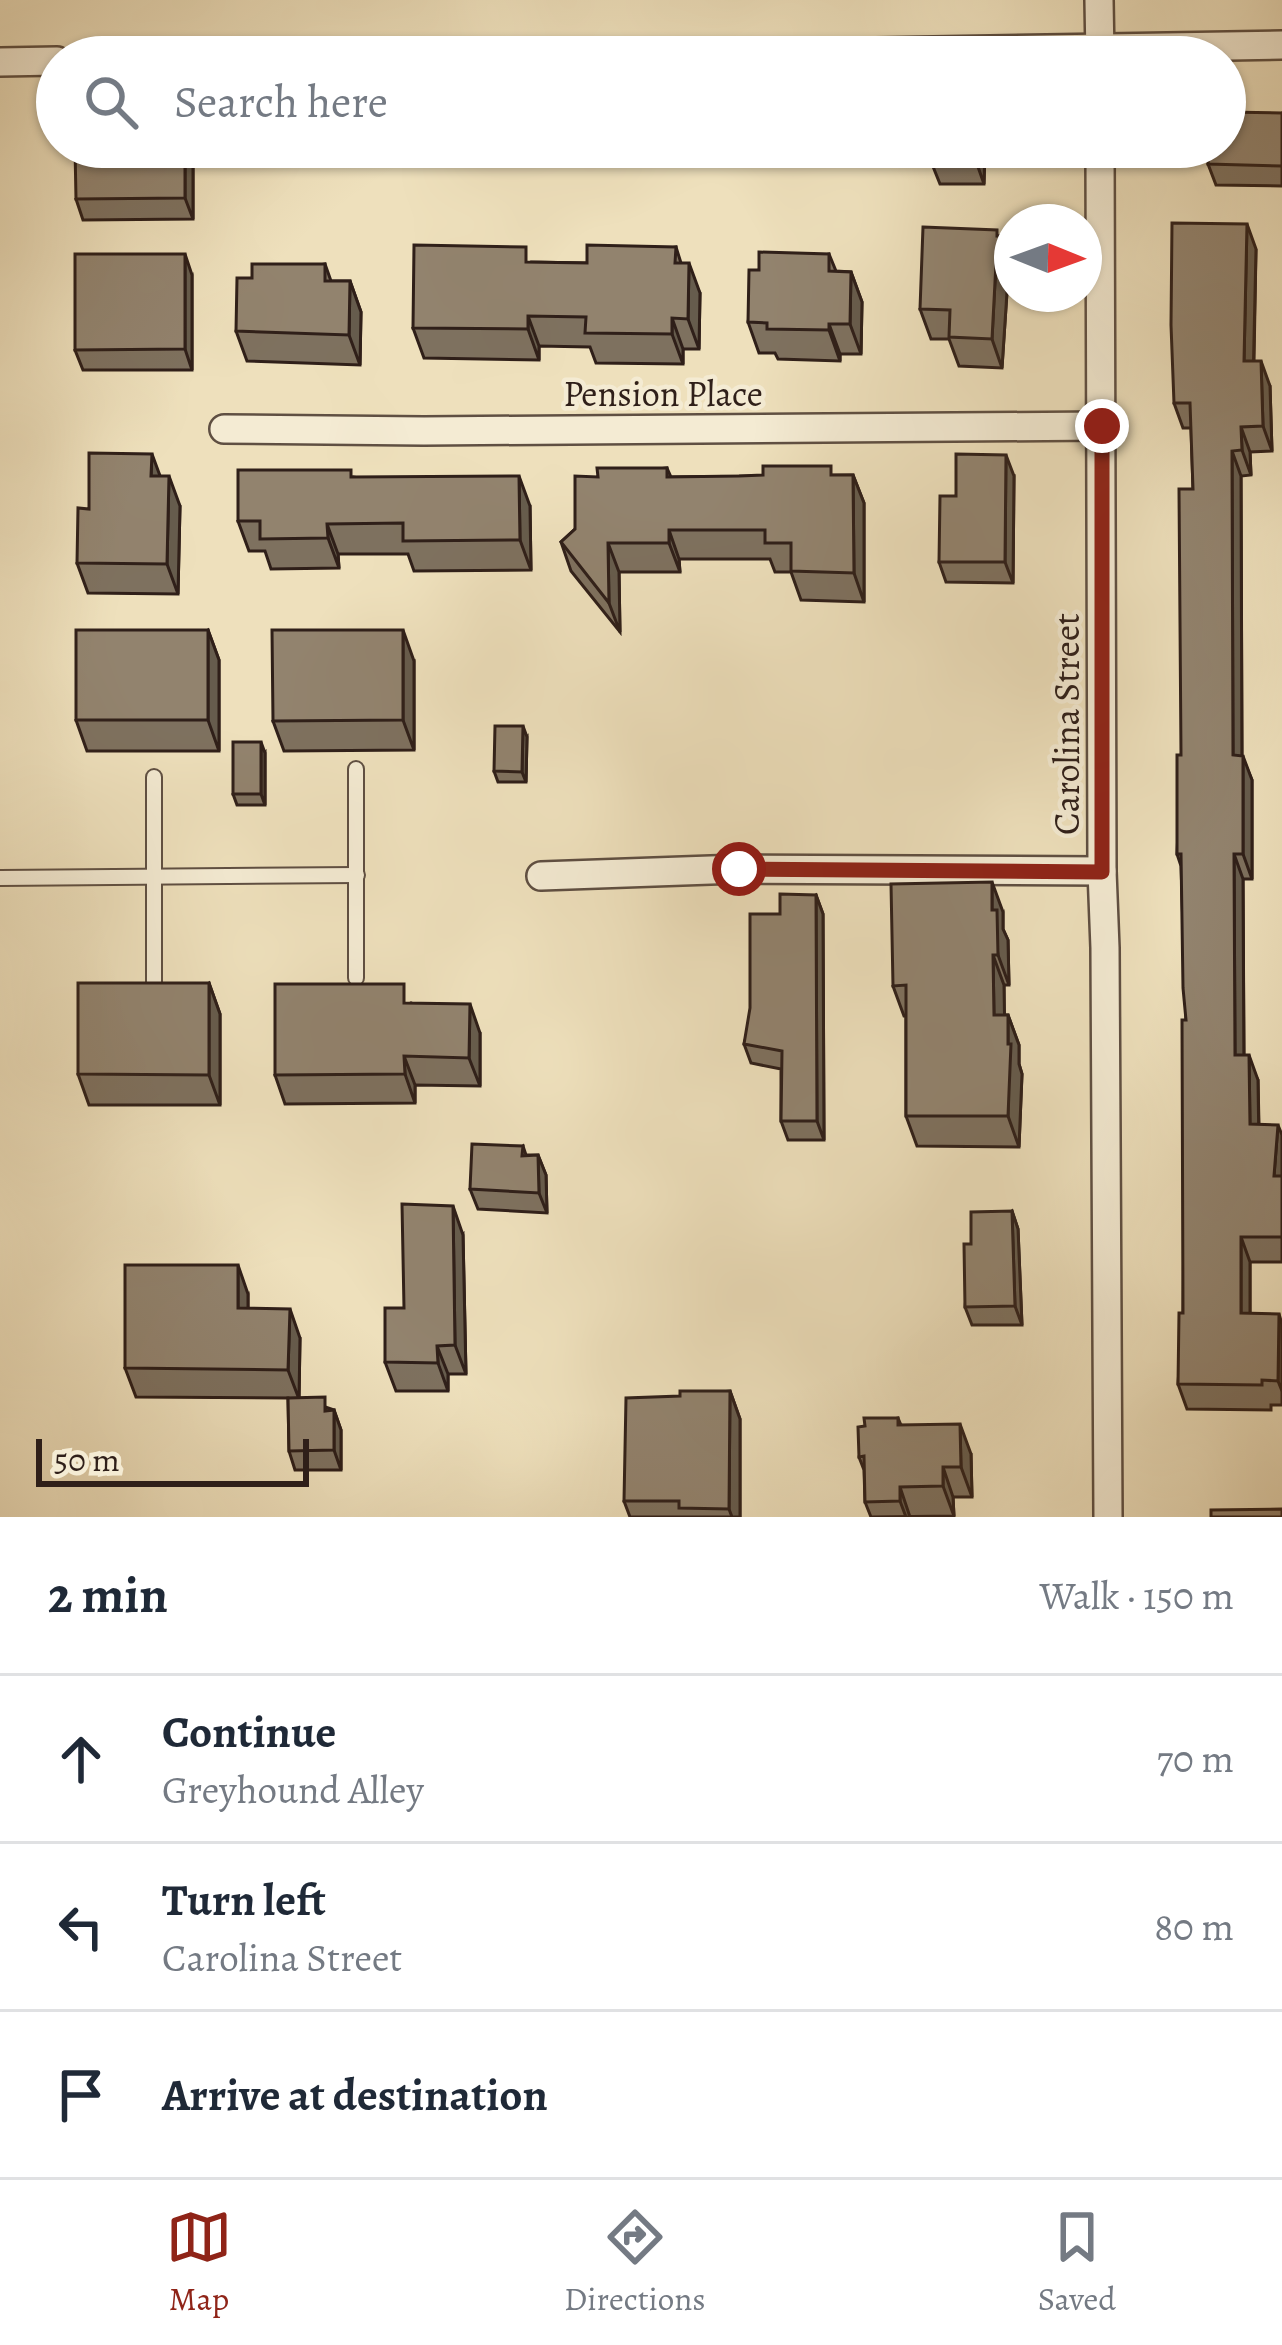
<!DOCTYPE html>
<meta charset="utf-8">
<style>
body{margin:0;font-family:Alegreya,serif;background:#f6f6f7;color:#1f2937}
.compass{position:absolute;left:994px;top:204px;width:108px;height:108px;border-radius:50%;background:#fff;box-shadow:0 3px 9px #0004;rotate:91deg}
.scale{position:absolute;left:36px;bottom:30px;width:273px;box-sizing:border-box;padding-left:12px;border:6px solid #2f1f19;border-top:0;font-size:33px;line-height:42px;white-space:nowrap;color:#2f1f19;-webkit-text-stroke:9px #f4ebd3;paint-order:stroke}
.stop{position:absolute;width:36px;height:36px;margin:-27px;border:9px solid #8f2418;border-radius:50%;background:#fff}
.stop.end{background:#8f2418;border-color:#fff;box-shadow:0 3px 12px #0008}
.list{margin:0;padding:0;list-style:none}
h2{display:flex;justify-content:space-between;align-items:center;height:156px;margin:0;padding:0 48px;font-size:51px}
h2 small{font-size:39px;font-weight:400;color:#747a83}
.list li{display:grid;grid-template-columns:78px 1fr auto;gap:36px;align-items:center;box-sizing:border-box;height:168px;padding:0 48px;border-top:3px solid #e0e1e3}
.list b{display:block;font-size:45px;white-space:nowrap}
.list p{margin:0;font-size:39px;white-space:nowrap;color:#747a83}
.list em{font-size:39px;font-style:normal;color:#747a83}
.icon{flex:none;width:66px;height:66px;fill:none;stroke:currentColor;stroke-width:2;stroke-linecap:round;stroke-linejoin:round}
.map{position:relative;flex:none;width:1282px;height:1517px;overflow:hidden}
.search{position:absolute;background:#fff;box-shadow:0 3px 9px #0004;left:36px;right:36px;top:36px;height:132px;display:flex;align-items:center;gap:30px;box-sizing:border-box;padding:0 42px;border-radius:66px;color:#747a83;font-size:45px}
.sheet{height:660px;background:#fff}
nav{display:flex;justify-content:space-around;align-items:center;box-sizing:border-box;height:168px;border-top:3px solid #e0e1e3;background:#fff;font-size:33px;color:#747a83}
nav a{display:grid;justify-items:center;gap:6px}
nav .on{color:#8f2418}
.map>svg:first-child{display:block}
</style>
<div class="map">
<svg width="1282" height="1517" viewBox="0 0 1282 1517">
<rect width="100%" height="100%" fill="#eee0bc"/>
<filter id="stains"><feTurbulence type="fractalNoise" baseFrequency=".00167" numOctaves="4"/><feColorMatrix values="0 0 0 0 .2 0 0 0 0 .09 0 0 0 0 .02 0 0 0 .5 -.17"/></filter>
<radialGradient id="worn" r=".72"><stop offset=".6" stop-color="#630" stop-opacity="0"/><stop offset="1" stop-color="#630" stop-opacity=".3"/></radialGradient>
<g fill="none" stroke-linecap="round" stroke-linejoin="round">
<defs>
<g id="lane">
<path d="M356 769V978"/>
<path d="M154 777V984"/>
<path d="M0 878 357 875"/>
</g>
<g id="street">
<path d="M1099 0 1100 57"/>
<path d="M592 57 1282 45"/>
<path d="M0 62 57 61"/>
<path d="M1100 147 1102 871 1105 948 1108 1517"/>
<path d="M224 429 424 431 1102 426"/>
<path d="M541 876 739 869 1102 871"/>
</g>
</defs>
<!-- lane casing -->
<use href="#lane" stroke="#5f4f42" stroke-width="18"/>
<!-- street casing -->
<use href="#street" stroke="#5f4f42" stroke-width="32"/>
<!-- lane -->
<use href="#lane" stroke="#f4ebd3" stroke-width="14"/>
<!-- street -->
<use href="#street" stroke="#f4ebd3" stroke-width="27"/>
</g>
<!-- wall -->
<g fill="#7e715f" stroke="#2f1f19" stroke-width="3">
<path d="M1282 113V186L1216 185 1208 164Z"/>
<path d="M193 147V219L83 220 76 199Z"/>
<path d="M933 147H985L984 184H940L932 164Z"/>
<path d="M999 236H1012V292H1007L1002 368 959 366 949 339H931L920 309Z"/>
<path d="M676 247 681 263 700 293 699 349H683V364L596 363 590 347 539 346V360L424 358 413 328 531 262 587 263Z"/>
<path d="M1256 249 1254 361 1270 386 1272 451 1250 452 1251 475 1241 476 1242 756 1252 780V879H1243L1244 1055 1258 1080 1259 1125 1282 1135V1262H1250V1313L1282 1324V1405H1271V1410L1187 1409 1178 1384 1183 1313 1186 1020 1181 866 1177 854 1193 489 1191 428H1183L1174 403Z"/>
<path d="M829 254 836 271 851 272 862 302 861 354H840V361L778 359 775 353H759L748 322 759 270Z"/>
<path d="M325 264 331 281H350L361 312 360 365 247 361 236 331 252 278Z"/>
<path d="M192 275V370H83L75 350Z"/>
<path d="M667 468 671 477 853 475 864 503V602L801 600 791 572H775L770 559H679L680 572H619L620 632 571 571 561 542 575 529 598 477Z"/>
<path d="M160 476 180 506 178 594 88 593 77 563Z"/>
<path d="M1014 476 1013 583 946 582 939 562 956 496Z"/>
<path d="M353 477 530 506 531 570 414 571 408 554H338L339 568 271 569 265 551H249L238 521Z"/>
<path d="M208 630 219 660V751H87L76 720Z"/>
<path d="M414 661V750L284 751 273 721Z"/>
<path d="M527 737 526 782H498L494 771Z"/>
<path d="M265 753V805H237L233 794Z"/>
<path d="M816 895 823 914 824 1140H788L781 1121V1069L751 1063 744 1044 780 914Z"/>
<path d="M1003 912V929L1008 940 1009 985H1004V1015H1008L1019 1045V1064L1022 1074 1019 1147 917 1146 906 1116V1016H904L893 986Z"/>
<path d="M209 983 220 1014V1105H89L78 1074Z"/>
<path d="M411 1003 480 1033V1086L415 1085V1103L285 1104 275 1075Z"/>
<path d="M523 1146 526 1155H538L546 1175 547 1213 478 1209 470 1189Z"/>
<path d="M1012 1211 1018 1229 1022 1325H972L965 1307 971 1244Z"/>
<path d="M463 1235 466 1374H448V1391H396L385 1362 404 1308Z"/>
<path d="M248 1294V1308L300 1338 299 1398 334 1410 341 1430V1470H295L289 1451 288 1398 136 1397 125 1368Z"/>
<path d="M730 1391 740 1419V1517H630L624 1501 680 1396Z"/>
<path d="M898 1418 901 1425 971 1454 972 1497H953L954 1516 871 1517 865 1502 864 1470 859 1457 865 1426Z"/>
</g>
<!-- shaded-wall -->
<g fill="#665c4d" stroke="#2f1f19" stroke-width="3">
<path d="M185 147H193V219L185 198Z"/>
<path d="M977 147H985L984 184 977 164Z"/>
<path d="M1247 224 1256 249 1253 385 1244 361Z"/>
<path d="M185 254 192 275V370L185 349Z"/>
<path d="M689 263 700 293 699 349 688 319Z"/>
<path d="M996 263 1007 292 1002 368 992 339Z"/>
<path d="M851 272 862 302 861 354 850 324Z"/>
<path d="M350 281 361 312 360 365 349 335Z"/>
<path d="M528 316 539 346V360L528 329Z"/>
<path d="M672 318 683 349V364L672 334Z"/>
<path d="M829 324 840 354V361L829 330Z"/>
<path d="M1261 361 1270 386 1272 451 1263 426Z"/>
<path d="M1241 427 1250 452 1251 475 1242 450Z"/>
<path d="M1232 451 1241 476 1242 780 1233 755Z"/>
<path d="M152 454 163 484 151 476Z"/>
<path d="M1006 455 1014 476 1013 583 1005 562Z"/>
<path d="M853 475 864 503V602L854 573Z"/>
<path d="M169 476 180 506 178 594 167 564Z"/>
<path d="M519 476 530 506 531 570 520 540Z"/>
<path d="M327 524 338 554 339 568 328 538Z"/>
<path d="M669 530 679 559 680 572 669 543Z"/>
<path d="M608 543 619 572 620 632 609 603Z"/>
<path d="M208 630 219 660V751L208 720Z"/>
<path d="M403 630 414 661V750L403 720Z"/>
<path d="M523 726 527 737 526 782 522 772Z"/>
<path d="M261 742 265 753V805L261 794Z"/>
<path d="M1243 756 1252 780V879L1243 854Z"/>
<path d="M1234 854 1243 879 1244 1080 1235 1055Z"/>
<path d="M992 882 1003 912V929L1008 940 1009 985 998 955 992 910Z"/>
<path d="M816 895 823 914 824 1140 817 1121Z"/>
<path d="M993 955 1004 985 1005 1045 994 1015Z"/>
<path d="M209 983 220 1014V1105L209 1075Z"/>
<path d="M470 1004 480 1033V1086L469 1058Z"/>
<path d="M1008 1015 1019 1045V1064L1022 1074 1019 1147 1008 1116Z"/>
<path d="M1249 1055 1258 1080 1259 1149 1250 1124Z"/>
<path d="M404 1056 415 1085V1103L405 1074Z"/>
<path d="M1278 1125 1282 1135V1197L1274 1176Z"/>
<path d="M538 1155 546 1175 547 1213 539 1193Z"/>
<path d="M453 1206 463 1235 466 1374 455 1345Z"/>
<path d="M1012 1211 1018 1229 1022 1325 1015 1306Z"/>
<path d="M1241 1237 1250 1262V1338L1241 1313Z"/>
<path d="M238 1265 248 1294V1337L238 1308Z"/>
<path d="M290 1309 300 1338 299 1399 288 1370Z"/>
<path d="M1279 1314 1282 1324V1391L1278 1381Z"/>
<path d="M437 1346 448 1374V1391L438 1363Z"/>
<path d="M730 1391 740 1419V1517H732L729 1509Z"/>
<path d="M334 1410 341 1430V1470L334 1450Z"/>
<path d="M960 1424 971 1454 972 1497 961 1467Z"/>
<path d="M943 1467 953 1497 954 1516 943 1486Z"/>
<path d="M900 1487 910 1517H906L900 1501Z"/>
</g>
<!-- building -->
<g fill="#92836e" stroke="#2f1f19" stroke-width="3">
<path d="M1225 112 1282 113V166L1208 164 1209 147H1225Z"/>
<path d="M75 147H185V198L76 199Z"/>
<path d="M933 147H977V164H932Z"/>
<path d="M1172 223 1247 224 1244 361H1261L1263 426 1241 427 1242 450 1232 451 1233 755 1243 756V854H1234L1235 1055H1249L1250 1124 1278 1125 1274 1176H1282V1237H1241V1313L1279 1314 1278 1381 1262 1380V1385L1178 1384 1179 1313H1183L1182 1020H1186L1183 988 1181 854H1177V755H1181L1179 489H1193L1190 403H1174L1171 325Z"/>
<path d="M923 227 997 230V236H1012V263H996L992 339 949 337 950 310 920 309Z"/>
<path d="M414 245 526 247V262L587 263V245L676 247 675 263H689L688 319 672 318V334L585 333 586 317 528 316V329L413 328Z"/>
<path d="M759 252 829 254V271L851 272 850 324H829V330L767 329V323L748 322 749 270H759Z"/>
<path d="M75 254H185V349L75 350Z"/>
<path d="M252 264H325V281H350L349 335 236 331 237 278H252Z"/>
<path d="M89 453 152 454 151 476H169L167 564 77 563 78 508 89 509Z"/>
<path d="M956 454 1006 455 1005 562H939L940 496H956Z"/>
<path d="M763 466H831V475H853L854 573 791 571V543H765V530H669V543H608L609 603 561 542 575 529V476L598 477 597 468H667V477L739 476 763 475Z"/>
<path d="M238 470H351V477L519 476 520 540 403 541V523L327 524 328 538 260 539V521H238Z"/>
<rect x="76" y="630" width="132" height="90"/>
<path d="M272 630H403V720L273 721Z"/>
<path d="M495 726H523L522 772 494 771Z"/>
<rect x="233" y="742" width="28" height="52"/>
<path d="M992 882V910H997L998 955H993L994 1015H1008V1044H1011L1008 1116H906V985L893 986 891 884Z"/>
<path d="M780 894 816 895 817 1121H781L782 1051 744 1044 750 1008V914H780Z"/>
<path d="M78 983H209V1075L78 1074Z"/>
<path d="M275 984H404V1003L470 1004 469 1058 404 1056 405 1074 275 1075Z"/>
<path d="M472 1144 523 1146 522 1156 538 1155 539 1193 470 1189Z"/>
<path d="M402 1204 453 1206 455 1345 437 1346 438 1363 385 1362V1308H404Z"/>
<path d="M1012 1211 1015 1306 965 1307 964 1244H971V1212Z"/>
<path d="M125 1265H238V1308L290 1309 288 1370 125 1368Z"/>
<path d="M680 1391H730L729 1509 679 1508V1501H624L626 1398 680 1396Z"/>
<path d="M325 1397V1411L334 1410V1450L289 1451 288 1398Z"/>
<path d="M864 1418H898V1425L960 1424 961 1467H943V1486L900 1487V1501L865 1502 864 1456 859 1457 858 1427 865 1426Z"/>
<path d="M1282 1509V1517H1211V1510Z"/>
</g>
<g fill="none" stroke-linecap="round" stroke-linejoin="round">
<!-- route -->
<path stroke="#8f2418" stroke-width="15" d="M739 869 1102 872V426"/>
</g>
<g text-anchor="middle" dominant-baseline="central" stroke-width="9" stroke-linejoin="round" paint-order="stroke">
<!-- street labels -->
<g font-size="36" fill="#2f1f19" stroke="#f4ebd3">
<text x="663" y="393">Pension Place</text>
<text transform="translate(1066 724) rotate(-90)">Carolina Street</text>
</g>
</g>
<rect width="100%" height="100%" filter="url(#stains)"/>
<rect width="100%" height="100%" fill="url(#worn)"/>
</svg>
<svg class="compass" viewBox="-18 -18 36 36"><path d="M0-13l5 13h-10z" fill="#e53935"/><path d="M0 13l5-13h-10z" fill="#747a83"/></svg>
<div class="scale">50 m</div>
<div class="stop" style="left:739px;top:869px"></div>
<div class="stop end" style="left:1102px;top:426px"></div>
<div class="search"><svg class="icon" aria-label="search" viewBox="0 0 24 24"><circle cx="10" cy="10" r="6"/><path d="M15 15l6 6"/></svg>Search here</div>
</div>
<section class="sheet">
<h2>2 min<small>Walk · 150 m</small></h2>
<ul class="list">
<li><svg class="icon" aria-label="ahead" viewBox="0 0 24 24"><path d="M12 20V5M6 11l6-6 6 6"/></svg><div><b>Continue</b><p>Greyhound Alley</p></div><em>70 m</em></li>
<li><svg class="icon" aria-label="left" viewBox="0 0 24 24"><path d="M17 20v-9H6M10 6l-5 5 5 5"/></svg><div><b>Turn left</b><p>Carolina Street</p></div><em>80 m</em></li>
<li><svg class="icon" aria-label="arrive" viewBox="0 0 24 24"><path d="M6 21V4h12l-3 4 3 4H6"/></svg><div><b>Arrive at destination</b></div></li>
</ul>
</section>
<nav>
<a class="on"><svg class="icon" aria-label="map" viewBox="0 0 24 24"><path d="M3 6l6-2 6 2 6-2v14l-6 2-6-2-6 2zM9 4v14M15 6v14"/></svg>Map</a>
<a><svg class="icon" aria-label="directions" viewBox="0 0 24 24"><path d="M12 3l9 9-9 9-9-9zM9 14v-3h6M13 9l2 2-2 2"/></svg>Directions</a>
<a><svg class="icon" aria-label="saved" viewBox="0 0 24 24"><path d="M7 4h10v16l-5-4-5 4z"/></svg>Saved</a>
</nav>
